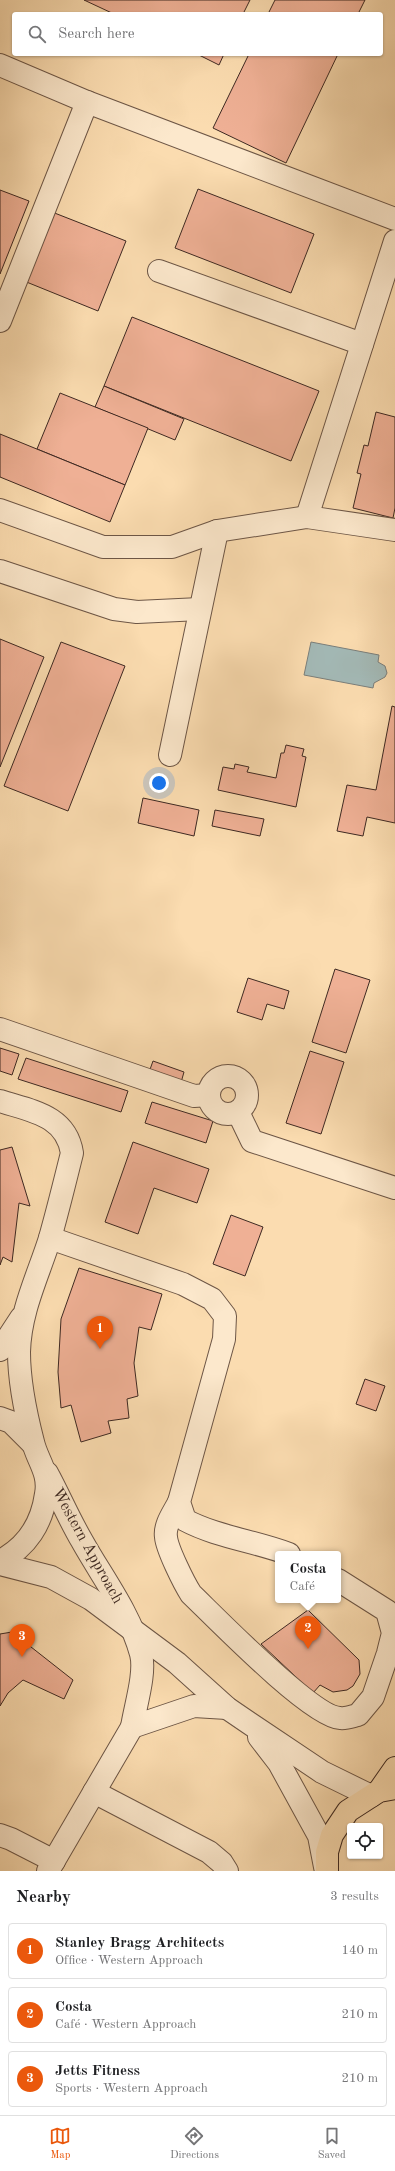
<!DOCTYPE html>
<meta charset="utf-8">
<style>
body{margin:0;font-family:"Old Standard TT",serif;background:#f2f2f2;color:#202124}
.controls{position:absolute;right:12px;bottom:12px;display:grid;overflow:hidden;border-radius:4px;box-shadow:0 1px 3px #0004}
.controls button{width:36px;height:36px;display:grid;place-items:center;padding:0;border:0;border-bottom:1px solid #e0e0e0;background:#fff;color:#202124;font:20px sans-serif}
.you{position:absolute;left:159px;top:783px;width:14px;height:14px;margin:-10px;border:3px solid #fff;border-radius:50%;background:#1a73e8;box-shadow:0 0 0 6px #1a73e833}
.badge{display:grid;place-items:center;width:26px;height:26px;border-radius:50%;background:#ea580c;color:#fff;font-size:13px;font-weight:700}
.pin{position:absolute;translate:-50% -33px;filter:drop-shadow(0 1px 2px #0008)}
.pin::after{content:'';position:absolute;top:21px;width:14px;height:12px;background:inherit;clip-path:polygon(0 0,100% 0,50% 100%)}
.popup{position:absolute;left:275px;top:1551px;width:66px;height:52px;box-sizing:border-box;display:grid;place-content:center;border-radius:4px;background:#fff;filter:drop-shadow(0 1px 3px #0005);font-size:13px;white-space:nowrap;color:#757577}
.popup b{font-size:15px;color:#202124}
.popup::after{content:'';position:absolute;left:50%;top:100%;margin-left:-8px;border:8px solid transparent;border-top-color:#fff}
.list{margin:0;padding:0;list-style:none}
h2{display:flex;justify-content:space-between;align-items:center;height:52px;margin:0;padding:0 16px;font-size:17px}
h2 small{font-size:13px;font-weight:400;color:#757577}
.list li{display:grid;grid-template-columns:26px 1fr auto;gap:12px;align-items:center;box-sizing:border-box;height:56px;margin:0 8px 8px;padding:0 8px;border:1px solid #e0e0e0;border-radius:4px}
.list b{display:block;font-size:15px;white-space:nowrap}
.list p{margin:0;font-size:13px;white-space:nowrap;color:#757577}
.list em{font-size:13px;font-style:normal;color:#757577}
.icon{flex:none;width:22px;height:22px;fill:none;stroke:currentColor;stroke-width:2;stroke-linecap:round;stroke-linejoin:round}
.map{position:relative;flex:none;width:395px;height:1871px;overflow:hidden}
.search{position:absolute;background:#fff;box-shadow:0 1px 3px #0004;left:12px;right:12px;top:12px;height:44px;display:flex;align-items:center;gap:10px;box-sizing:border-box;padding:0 14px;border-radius:4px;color:#757577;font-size:15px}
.sheet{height:244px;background:#fff}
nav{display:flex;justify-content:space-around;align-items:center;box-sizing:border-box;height:56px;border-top:1px solid #e0e0e0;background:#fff;font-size:11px;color:#757577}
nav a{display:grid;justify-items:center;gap:2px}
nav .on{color:#ea580c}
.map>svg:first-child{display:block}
</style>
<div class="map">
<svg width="395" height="1871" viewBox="0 0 395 1871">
<rect width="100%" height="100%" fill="#fbdcb0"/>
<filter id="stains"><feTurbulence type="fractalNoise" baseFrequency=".005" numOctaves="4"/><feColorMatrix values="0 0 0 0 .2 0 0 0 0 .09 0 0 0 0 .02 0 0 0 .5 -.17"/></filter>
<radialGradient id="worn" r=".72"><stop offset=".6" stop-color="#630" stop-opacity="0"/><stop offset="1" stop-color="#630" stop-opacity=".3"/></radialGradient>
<!-- water -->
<path fill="#a3b9b6" stroke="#7b7f7b" d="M311 642 379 655 378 662 385 666 387 673 385 677 374 683 373 688 304 675Z"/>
<!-- building -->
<g fill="#efb095" stroke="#3e2922">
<path d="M84 0H250L243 14H114Z"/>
<path d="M275 0H365L358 14H268Z"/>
<path d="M197 54H224L219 65Z"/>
<path d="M249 54H338L286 163 213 128Z"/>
<path d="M198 189 314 234 291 293 175 248Z"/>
<path d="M0 190 29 201 0 274Z"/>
<path d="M52 212 126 241 98 311 24 281Z"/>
<path d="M132 317 319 391 291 461 104 386Z"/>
<path d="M104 386 184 419 175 440 95 407Z"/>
<path d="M60 393 148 428 125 485 37 449Z"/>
<path d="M376 412 395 417V508L393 518 353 508 361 474 357 473 364 445 368 446Z"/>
<path d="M0 434 125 485 110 522 0 477Z"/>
<path d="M0 639 44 657 0 767Z"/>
<path d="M61 642 125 666 68 811 4 786Z"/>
<path d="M392 706 395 707V823L367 817 363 836 337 831 347 785 376 790Z"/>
<path d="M286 745 304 749 302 756 306 757 296 807 218 790 223 767 234 769 235 764 249 767 247 772 276 778 281 753H284Z"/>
<path d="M143 798 199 810 194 836 138 823Z"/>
<path d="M215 810 264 819 260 836 212 826Z"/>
<path d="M335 969 370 980 346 1053 312 1042Z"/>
<path d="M248 978 289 991 284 1009 267 1004 262 1020 237 1012Z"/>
<path d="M0 1048 19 1054 12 1075 0 1071Z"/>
<path d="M310 1051 344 1062 321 1134 286 1123Z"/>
<path d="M26 1058 128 1091 121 1112 18 1079Z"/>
<path d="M153 1061 184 1072 180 1086 148 1075Z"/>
<path d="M152 1102 213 1121 206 1143 145 1123Z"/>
<path d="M133 1142 209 1169 197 1203 154 1188 138 1234 105 1222Z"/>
<path d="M12 1147 30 1206 19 1203 12 1262 3 1257 0 1265V1150Z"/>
<path d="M231 1215 263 1227 245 1276 213 1264Z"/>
<path d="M79 1268 162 1294 151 1330 139 1327 134 1363 138 1396 127 1399 129 1418 108 1421 111 1433 81 1442 71 1405 61 1408 58 1372 61 1319Z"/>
<path d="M365 1379 385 1386 376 1411 356 1404Z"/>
<path d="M308 1610 359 1660 360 1674 353 1686 347 1690 333 1692 320 1685 313 1693 261 1644Z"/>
<path d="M12 1632 73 1680 64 1699 23 1680 8 1693 0 1706V1634Z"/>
</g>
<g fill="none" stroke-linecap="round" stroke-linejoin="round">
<defs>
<g id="minor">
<path d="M0 65 87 102 395 219"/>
<path d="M159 271 362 344"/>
<path d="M0 321 87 102"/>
<path d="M0 510 103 547H172L217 531 307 517 395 530"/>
<path d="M307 517 395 241"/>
<path d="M0 571 114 609 137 612 200 609"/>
<path d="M170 755 217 531"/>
<path d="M0 1029 194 1096 209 1095"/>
<circle cx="228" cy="1095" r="19"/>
<path d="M0 1101C31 1111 66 1115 72 1153 65 1181 58 1210 50 1238 38 1276 20 1311 19 1352 19 1379 26 1415 33 1442 37 1460 50 1473 46 1494 42 1523 27 1547 0 1561"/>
<path d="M238 1112 252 1141 395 1188"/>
<path d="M50 1238 183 1284 212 1299 225 1316 224 1339 179 1502 185 1520C217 1537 255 1541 289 1554"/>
<path d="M0 1350 21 1318"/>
<path d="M0 1418 11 1422 33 1444"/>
<path d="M47 1473C59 1495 69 1519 82 1541 102 1577 130 1613 141 1654 146 1673 135 1707 132 1727L194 1706 227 1708"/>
<path d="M179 1502C174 1512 164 1525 166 1537 167 1549 184 1583 191 1594 216 1618 312 1717 340 1718 346 1719 353 1716 358 1715L373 1697 388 1653 393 1633 387 1611 338 1580"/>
<path d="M0 1564 51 1577 91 1599 177 1663 227 1708 249 1723 322 1772 371 1796"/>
<path d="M259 1737 279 1763 319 1836 325 1867"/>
<path d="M94 1792 209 1852 222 1863 227 1871"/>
<path d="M0 1835 11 1839 54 1861"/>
<path d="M48 1871 132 1727"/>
</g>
<g id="major">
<path d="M379 1791 395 1768"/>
<path d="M327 1871V1852L332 1835 348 1811 379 1791 395 1788"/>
</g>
</defs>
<!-- minor casing -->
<use href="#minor" stroke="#6d5646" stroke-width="24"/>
<!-- major casing -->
<use href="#major" stroke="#3e2922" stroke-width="24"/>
<!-- minor -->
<use href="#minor" stroke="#fce8cc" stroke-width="22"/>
<!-- major -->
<use href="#major" stroke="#fbdcb0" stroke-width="22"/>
</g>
<g text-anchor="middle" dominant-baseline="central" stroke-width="4" stroke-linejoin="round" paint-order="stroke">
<!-- street labels -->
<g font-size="16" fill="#3e2922" stroke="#fce8cc">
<text transform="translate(87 1546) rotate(61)">Western Approach</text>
</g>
</g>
<rect width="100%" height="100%" filter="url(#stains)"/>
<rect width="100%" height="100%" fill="url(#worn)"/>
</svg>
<div class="controls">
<button><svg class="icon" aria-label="locate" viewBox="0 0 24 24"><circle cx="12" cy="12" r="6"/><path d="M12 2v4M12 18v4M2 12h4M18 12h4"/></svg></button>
</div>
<div class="you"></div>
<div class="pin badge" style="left:100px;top:1349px">1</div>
<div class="pin badge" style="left:308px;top:1649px">2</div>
<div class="popup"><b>Costa</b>Café</div>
<div class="pin badge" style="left:22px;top:1657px">3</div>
<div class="search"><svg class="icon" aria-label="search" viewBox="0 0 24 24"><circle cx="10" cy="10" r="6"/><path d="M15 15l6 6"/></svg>Search here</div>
</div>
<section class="sheet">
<h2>Nearby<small>3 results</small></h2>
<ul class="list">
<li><span class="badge">1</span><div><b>Stanley Bragg Architects</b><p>Office · Western Approach</p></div><em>140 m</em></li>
<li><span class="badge">2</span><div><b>Costa</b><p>Café · Western Approach</p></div><em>210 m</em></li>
<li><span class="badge">3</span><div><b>Jetts Fitness</b><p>Sports · Western Approach</p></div><em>210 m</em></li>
</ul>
</section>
<nav>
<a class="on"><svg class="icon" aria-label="map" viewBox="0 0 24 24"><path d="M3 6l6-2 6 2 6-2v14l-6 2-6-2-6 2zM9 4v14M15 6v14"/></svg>Map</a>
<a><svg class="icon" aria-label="directions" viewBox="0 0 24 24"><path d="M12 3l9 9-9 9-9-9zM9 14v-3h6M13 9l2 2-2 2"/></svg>Directions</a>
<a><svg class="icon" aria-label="saved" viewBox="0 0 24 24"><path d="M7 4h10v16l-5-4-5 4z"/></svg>Saved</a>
</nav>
